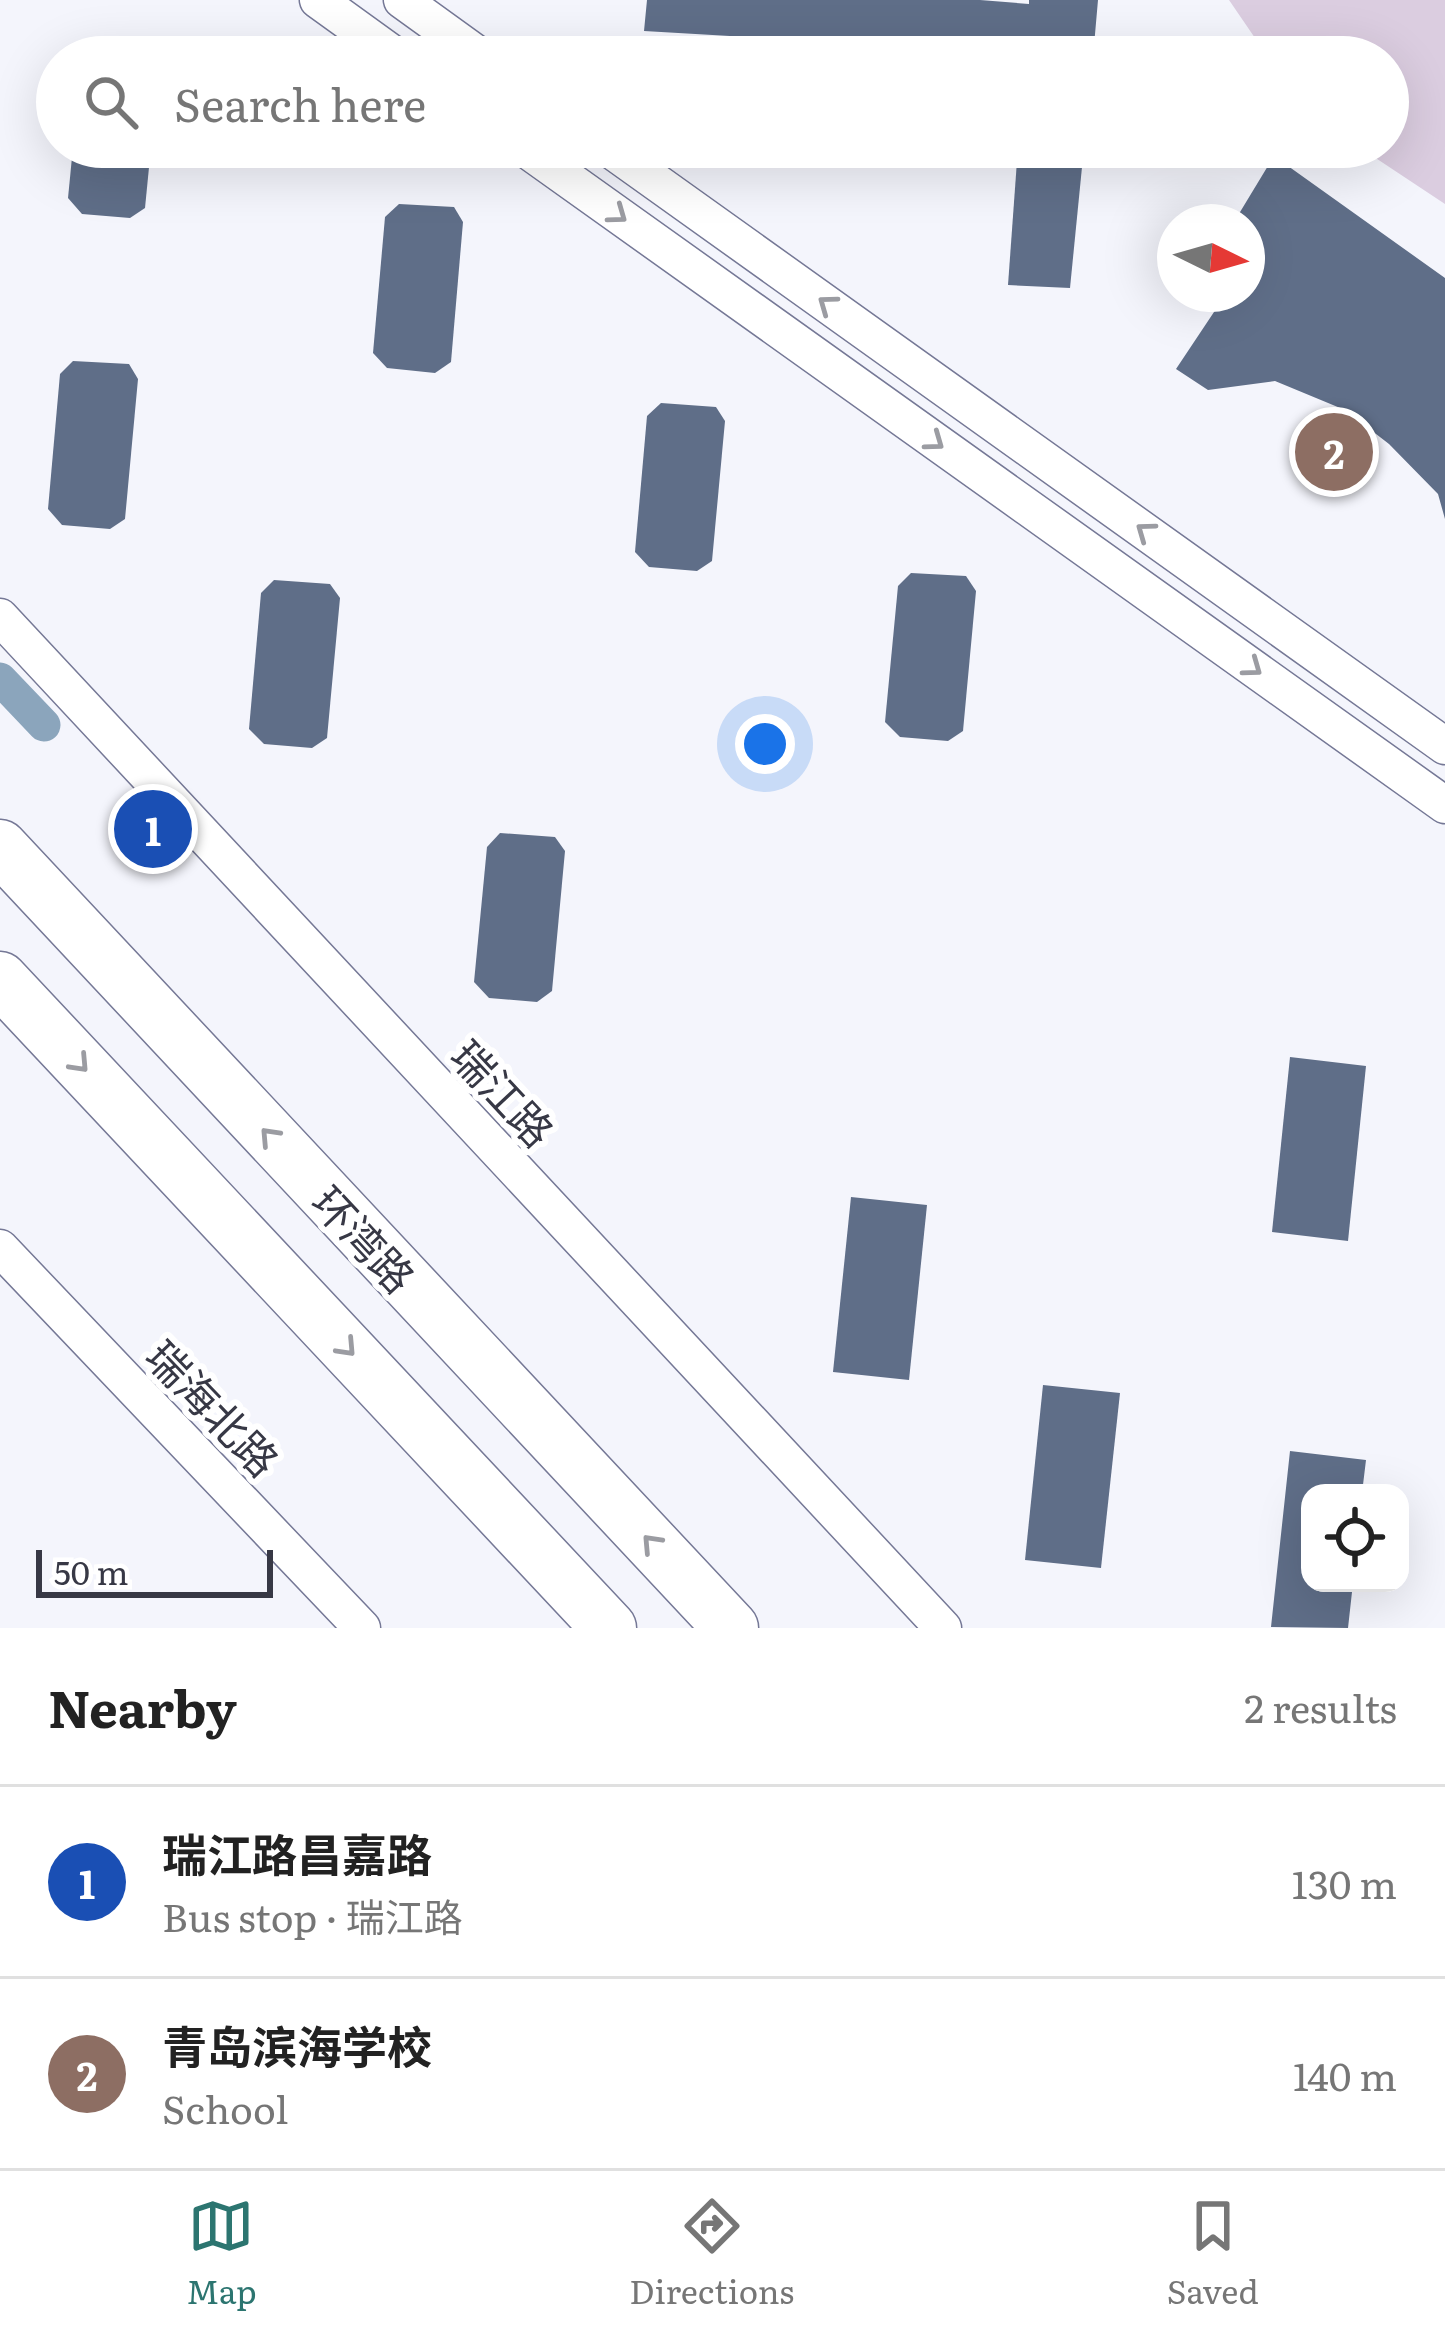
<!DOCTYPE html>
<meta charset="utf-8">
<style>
body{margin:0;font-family:Literata,"Noto Sans SC",serif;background:#f2f2f2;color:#222}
.controls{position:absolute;right:36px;bottom:36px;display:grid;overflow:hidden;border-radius:24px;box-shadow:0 12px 48px #0002}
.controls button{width:108px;height:108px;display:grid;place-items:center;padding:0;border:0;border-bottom:3px solid #e0e0e0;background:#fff;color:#222;font:60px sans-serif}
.compass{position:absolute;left:1157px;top:204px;width:108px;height:108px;border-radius:50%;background:#fff;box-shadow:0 12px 48px #0002;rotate:95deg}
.scale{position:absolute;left:36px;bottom:30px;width:237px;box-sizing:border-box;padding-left:12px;border:6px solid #373845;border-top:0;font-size:33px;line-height:42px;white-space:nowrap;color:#373845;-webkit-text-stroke:9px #fff;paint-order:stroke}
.you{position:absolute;left:765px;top:744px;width:42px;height:42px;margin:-30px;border:9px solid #fff;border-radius:50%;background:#1a73e8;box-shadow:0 0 0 18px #1a73e833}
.badge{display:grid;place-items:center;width:78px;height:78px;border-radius:50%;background:#2c7570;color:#fff;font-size:39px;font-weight:700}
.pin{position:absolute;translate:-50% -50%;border:6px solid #fff;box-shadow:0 3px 12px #0006}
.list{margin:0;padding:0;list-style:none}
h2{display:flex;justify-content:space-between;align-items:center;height:156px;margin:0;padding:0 48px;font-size:51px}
h2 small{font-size:39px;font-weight:400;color:#767676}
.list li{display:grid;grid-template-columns:78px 1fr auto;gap:36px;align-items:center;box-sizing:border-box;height:192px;padding:0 48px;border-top:3px solid #e0e0e0}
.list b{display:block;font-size:45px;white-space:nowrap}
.list p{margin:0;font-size:39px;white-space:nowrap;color:#767676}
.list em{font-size:39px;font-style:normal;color:#767676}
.icon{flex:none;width:66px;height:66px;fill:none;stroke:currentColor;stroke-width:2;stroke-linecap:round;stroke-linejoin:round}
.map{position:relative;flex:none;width:1445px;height:1628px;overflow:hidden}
.search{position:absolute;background:#fff;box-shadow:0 12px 48px #0002;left:36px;right:36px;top:36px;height:132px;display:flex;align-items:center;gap:30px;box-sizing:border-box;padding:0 42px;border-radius:66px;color:#767676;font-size:45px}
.sheet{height:540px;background:#fff}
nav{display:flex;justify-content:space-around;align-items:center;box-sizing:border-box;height:168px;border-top:3px solid #e0e0e0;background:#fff;font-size:33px;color:#767676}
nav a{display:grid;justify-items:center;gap:6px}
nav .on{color:#2c7570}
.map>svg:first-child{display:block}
</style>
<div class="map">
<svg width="1445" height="1628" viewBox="0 0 1445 1628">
<rect width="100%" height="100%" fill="#f4f5fc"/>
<!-- pitch -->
<path fill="#dbcde0" d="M1229 0H1445V204L1359 147H1388V57H1268Z"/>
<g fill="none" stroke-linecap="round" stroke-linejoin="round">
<!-- canal -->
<path stroke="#8ba5bc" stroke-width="33" d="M0 679 44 725"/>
</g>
<!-- building -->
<g fill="#5f6e88">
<path d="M647 0H980L1029 4V0H1098L1093 57H999L897 50 896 57H833L834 42 644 31Z"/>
<path d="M93 50 158 53V57H86Z"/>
<path d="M73 147H151L145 208 130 218 82 214 68 198Z"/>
<path d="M825 147H886L884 161 824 158Z"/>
<path d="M1018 147H1084L1070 288 1008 285Z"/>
<path d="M1274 156 1445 278V519L1438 494 1389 444 1345 410 1275 381 1208 390 1176 369 1226 294H1247V222H1234Z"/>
<path d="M399 204 454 207 463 222 451 362 435 373 387 368 373 353 385 217Z"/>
<path d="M73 361 129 364 138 379 125 519 110 529 62 525 48 509 60 374Z"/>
<path d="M661 403 716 407 725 421 712 561 697 571 649 567 635 552 647 416Z"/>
<path d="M911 573 966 576 976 591 963 731 948 741 900 737 885 722 898 586Z"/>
<path d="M274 580 330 584 340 598 327 738 312 748 264 744 249 729 261 593Z"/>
<path d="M500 833 555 837 565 851 552 991 537 1002 489 998 474 982 487 847Z"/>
<path d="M1290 1057 1366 1066 1348 1241 1272 1232Z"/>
<path d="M851 1197 927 1205 909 1380 833 1372Z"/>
<path d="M1043 1385 1120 1393 1101 1568 1025 1560Z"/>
<path d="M1290 1451 1366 1460 1362 1493H1310V1583H1353L1348 1628 1271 1627Z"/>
</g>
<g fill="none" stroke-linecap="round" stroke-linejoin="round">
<defs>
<g id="minor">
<path d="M318 0 397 57"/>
<path d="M402 0 481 57"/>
<path d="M523 147 1445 805"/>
<path d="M607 147 1445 746"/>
<path d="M0 617 943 1628"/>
<path d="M0 1248 362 1628"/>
</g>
<g id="highway">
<path d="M0 847 731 1628"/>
<path d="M0 979 609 1628"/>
</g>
</defs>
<!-- minor casing -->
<use href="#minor" stroke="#757896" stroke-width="39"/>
<!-- highway casing -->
<use href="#highway" stroke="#757896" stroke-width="57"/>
<!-- minor -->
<use href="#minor" stroke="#fff" stroke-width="36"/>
<!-- highway -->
<use href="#highway" stroke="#fff" stroke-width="54"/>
</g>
<!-- one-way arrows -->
<defs><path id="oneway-chevron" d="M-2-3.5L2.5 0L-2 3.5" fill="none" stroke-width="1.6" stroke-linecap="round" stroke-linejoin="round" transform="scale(3)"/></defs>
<g stroke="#9b9ca2">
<use href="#oneway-chevron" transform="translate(618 215) rotate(36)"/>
<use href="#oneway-chevron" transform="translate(827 304) rotate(-144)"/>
<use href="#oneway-chevron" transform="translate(935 442) rotate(36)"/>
<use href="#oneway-chevron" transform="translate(1145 531) rotate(-144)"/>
<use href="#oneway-chevron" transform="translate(1253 668) rotate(36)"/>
<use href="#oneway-chevron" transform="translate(80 1064) rotate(47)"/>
<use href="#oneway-chevron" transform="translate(269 1136) rotate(-133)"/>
<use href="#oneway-chevron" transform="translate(347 1348) rotate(47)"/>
<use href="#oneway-chevron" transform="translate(651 1543) rotate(-133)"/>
</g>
<g text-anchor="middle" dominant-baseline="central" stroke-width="12" stroke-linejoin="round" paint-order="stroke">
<!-- street labels -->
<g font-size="42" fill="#373845" stroke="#fff">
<text transform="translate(504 1092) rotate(47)">瑞江路</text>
<text transform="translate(365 1238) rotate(47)">环湾路</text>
<text transform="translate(214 1407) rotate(46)">瑞海北路</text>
</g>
</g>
</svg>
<div class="controls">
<button><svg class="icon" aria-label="locate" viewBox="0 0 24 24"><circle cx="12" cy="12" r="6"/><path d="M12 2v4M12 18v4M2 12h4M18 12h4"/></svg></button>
</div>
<svg class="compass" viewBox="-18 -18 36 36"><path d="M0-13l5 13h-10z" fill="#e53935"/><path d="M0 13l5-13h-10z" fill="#767676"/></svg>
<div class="scale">50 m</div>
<div class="you"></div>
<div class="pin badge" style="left:153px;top:829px;background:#1a4fb4">1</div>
<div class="pin badge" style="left:1334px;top:452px;background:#8d6e63">2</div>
<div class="search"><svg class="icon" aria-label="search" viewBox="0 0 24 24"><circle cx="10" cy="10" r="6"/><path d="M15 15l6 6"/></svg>Search here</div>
</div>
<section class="sheet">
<h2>Nearby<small>2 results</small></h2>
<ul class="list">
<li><span class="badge" style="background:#1a4fb4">1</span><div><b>瑞江路昌嘉路</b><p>Bus stop · 瑞江路</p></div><em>130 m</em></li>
<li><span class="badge" style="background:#8d6e63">2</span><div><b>青岛滨海学校</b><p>School</p></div><em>140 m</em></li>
</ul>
</section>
<nav>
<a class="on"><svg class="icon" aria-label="map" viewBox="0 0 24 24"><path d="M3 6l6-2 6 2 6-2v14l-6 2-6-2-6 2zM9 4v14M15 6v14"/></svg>Map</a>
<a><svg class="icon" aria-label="directions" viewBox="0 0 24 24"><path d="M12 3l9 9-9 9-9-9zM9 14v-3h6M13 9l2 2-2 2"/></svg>Directions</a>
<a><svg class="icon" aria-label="saved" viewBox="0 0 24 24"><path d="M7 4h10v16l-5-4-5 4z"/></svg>Saved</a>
</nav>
